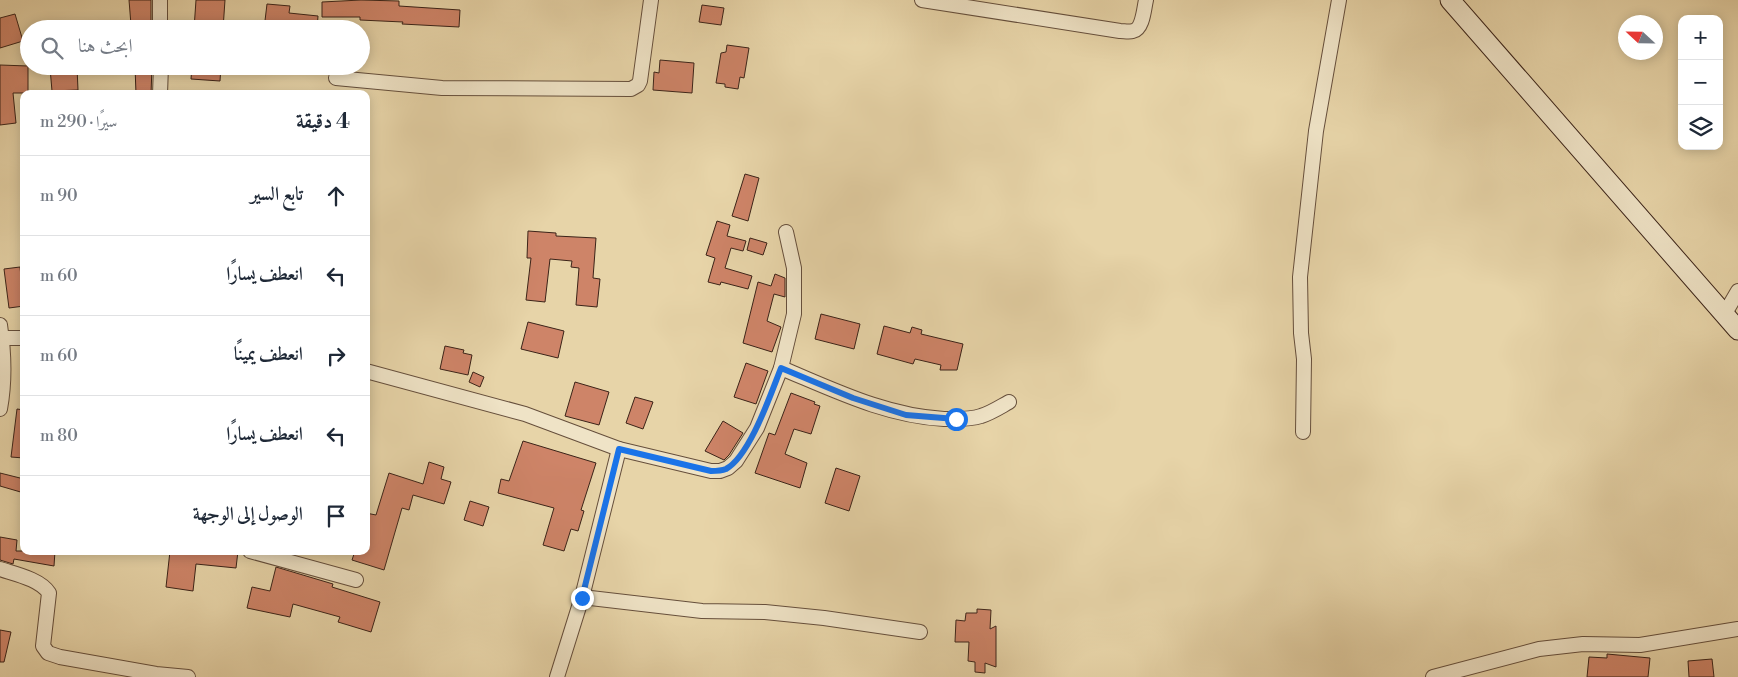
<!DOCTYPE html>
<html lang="ar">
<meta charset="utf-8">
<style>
body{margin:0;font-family:"Libre Bodoni",Amiri,serif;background:#f2f2f3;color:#1f2937;direction:rtl}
.controls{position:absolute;right:15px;top:15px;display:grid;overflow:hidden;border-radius:10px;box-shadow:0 2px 12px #0003}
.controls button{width:45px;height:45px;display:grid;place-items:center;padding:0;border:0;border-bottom:1px solid #e0e1e3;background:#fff;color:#1f2937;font:25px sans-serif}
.compass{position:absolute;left:1618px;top:15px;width:45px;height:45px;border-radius:50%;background:#fff;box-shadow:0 2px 12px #0003;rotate:292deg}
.stop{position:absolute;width:15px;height:15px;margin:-11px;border:4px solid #1a73e8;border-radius:50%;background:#fff}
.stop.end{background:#1a73e8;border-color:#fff;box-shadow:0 1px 5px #0008}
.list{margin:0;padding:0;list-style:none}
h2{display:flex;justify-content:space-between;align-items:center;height:65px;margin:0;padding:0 20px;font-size:21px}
h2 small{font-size:16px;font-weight:400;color:#747a83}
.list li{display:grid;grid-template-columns:32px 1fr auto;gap:15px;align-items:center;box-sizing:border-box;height:80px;padding:0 20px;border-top:1px solid #e0e1e3}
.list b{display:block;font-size:19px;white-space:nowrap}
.list em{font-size:16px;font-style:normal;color:#747a83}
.icon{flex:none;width:28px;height:28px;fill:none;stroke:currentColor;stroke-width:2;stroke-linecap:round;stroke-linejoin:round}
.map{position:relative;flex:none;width:1738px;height:677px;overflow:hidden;direction:ltr}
.search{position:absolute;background:#fff;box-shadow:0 2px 12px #0003;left:20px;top:20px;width:350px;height:55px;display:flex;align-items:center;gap:12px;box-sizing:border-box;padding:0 18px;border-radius:28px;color:#747a83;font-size:19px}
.panel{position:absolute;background:#fff;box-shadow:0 2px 12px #0003;left:20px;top:90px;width:350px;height:465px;border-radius:10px;direction:rtl}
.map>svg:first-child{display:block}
</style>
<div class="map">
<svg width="1738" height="677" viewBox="0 0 1738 677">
<rect width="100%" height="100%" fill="#e7d4a8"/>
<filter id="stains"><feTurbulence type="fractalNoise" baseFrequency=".004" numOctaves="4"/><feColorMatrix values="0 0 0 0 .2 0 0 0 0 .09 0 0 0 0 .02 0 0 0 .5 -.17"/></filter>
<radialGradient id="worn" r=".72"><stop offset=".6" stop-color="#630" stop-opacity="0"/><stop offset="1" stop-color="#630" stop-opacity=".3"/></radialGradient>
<!-- building -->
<g fill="#ce8468" stroke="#3b2318">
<path d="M129 0H151V29H136V25H131Z"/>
<path d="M196 0H225L223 29H194Z"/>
<path d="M361 0 399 1V6L460 10 459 27 402 24 403 22 360 20V17H322V2Z"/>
<path d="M267 4 290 6 289 13 318 16 317 29H264Z"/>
<path d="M702 5 724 8 721 25 699 22Z"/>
<path d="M15 14 23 41 0 48V18Z"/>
<path d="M727 45 749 48 744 78 740 77 738 89 725 87V84L716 83 721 53 726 52Z"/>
<path d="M660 60 694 63 692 93 653 90 654 72 659 73Z"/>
<path d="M0 65 28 66V93H13L16 123 0 125Z"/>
<path d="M135 66H152L151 94H136Z"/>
<path d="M192 66H221L220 81 191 79Z"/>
<path d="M77 67 78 90 52 91 50 68Z"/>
<path d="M745 174 759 178 748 221 732 216Z"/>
<path d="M717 221 730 225 727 236 746 241 743 251 731 248 725 268 752 276 748 289 721 282 720 285 708 282 715 258 706 255Z"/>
<path d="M528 231 556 233V236L596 238 593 278 600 279 597 307 576 305 579 268 571 267 572 261 550 259 545 302 526 300 531 258H527Z"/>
<path d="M750 238 767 243 763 255 747 250Z"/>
<path d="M20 267 24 306 9 308 4 269Z"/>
<path d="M775 274 785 278V297L774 294 767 321 781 327 772 352 743 343 758 282 771 286Z"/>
<path d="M821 314 860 324 854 349 815 339Z"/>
<path d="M528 322 564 331 558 358 521 349Z"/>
<path d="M884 326 910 333 912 327 922 330 921 334 963 344 957 370H940L941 365 915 359 913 364 877 354Z"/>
<path d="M445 346 464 350 463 353 472 355 468 375 440 369Z"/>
<path d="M746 363 768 371 756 404 734 397Z"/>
<path d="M473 372 484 377 480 387 469 382Z"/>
<path d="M575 382 609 392 599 425 565 416Z"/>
<path d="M791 393 815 402 814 404 820 406 811 434 794 429 785 454 807 463 800 488 755 473 769 433 775 435Z"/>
<path d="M635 397 653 402 643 429 626 423Z"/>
<path d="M17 409 24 410V458L11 457Z"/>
<path d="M723 421 743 433 729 455 724 460 705 451Z"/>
<path d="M523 441 596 463 581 510 584 511 578 531 571 529 564 551 543 545 554 508 498 493 501 479 509 481Z"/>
<path d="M429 462 444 467 441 479 451 482 444 504 413 495 409 510 402 508 384 570 352 560 355 551H366V513L376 515 389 473 423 484Z"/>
<path d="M836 468 860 476 849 511 825 503Z"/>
<path d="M0 473 24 479V493L0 486Z"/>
<path d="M470 501 489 507 483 526 464 520Z"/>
<path d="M0 537 17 540 16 551H55L54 566 14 559 13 564 0 560Z"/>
<path d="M170 551H238L236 568 196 564 193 591 166 587Z"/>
<path d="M276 567 333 584 332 587 380 602 371 632 338 622 340 617 293 604 290 617 247 608 252 587 270 591Z"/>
<path d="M977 609 991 610 990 629 996 626V667L985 663V673L975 672V662L968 661 969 642H955L956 620 965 621 966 613H977Z"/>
<path d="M0 630 11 632 4 662H0Z"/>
<path d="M1607 654 1650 658 1648 677H1587L1589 657 1607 658Z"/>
<path d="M1712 659 1714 677H1689L1688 661Z"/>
</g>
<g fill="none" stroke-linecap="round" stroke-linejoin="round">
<defs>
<g id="street">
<path d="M160 0V29"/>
<path d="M922 0 1120 31C1124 31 1129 32 1133 31 1143 29 1144 8 1146 0"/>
<path d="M336 78 442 88 631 89 638 85 640 81 651 0"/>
<path d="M160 94 161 66"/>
<path d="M1724 315 1738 291"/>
<path d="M0 325C4 352 5 382 0 409"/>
<path d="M2 338H24"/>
<path d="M781 368C834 390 886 416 944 419 956 419 969 420 981 416 991 413 1000 407 1009 402"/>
<path d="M366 371 525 414 619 449 711 471H720L728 468 736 461 757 428 781 368 794 314V268L786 232"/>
<path d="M1303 432 1304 359 1301 333 1300 277 1316 131 1339 0"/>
<path d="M250 551 356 580"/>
<path d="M0 569C15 574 40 579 49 593L43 646 48 653 60 657 156 674 188 677"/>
<path d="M582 597 702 611 765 612 824 618 920 632"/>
<path d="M557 677 582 597 619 449"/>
<path d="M1433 677 1539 649 1583 644 1640 645 1738 629"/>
</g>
<path id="secondary" d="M1450 0 1738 330"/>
</defs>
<!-- street casing -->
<use href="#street" stroke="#664f3c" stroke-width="16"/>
<!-- secondary casing -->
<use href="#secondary" stroke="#3b2318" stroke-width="21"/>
<!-- street -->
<use href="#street" stroke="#efe3c6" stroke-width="14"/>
<!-- secondary -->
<use href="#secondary" stroke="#efe3c6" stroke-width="19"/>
</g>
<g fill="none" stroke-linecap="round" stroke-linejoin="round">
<!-- route -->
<path stroke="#1a73e8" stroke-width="6" d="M582 598 619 449 711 471C717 471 721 471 726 469 750 456 771 393 781 368L853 398 906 415 956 419"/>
</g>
<rect width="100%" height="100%" filter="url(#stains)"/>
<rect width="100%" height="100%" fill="url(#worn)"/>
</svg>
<div class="controls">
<button>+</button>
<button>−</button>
<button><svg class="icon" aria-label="layers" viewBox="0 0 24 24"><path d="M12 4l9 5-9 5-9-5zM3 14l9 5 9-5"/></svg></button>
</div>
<svg class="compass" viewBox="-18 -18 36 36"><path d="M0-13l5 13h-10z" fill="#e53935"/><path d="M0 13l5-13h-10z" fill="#747a83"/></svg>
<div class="stop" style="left:956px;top:419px"></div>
<div class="stop end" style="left:582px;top:598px"></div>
<div class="search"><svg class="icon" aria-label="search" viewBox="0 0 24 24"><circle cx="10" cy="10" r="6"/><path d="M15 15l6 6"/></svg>ابحث هنا</div>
<section class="panel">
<h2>4 دقيقة<small>سيرًا · 290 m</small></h2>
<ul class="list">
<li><svg class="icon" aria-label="ahead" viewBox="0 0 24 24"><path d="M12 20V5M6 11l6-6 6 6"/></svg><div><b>تابع السير</b></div><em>90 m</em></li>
<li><svg class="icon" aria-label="left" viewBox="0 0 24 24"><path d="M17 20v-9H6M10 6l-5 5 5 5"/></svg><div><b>انعطف يسارًا</b></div><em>60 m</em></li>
<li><svg class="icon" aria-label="right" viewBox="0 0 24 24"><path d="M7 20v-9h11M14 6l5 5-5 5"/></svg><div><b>انعطف يمينًا</b></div><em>60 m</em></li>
<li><svg class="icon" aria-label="left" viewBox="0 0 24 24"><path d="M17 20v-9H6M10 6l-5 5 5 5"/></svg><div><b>انعطف يسارًا</b></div><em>80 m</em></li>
<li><svg class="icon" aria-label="arrive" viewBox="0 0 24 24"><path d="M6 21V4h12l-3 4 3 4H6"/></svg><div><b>الوصول إلى الوجهة</b></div></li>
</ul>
</section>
</div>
